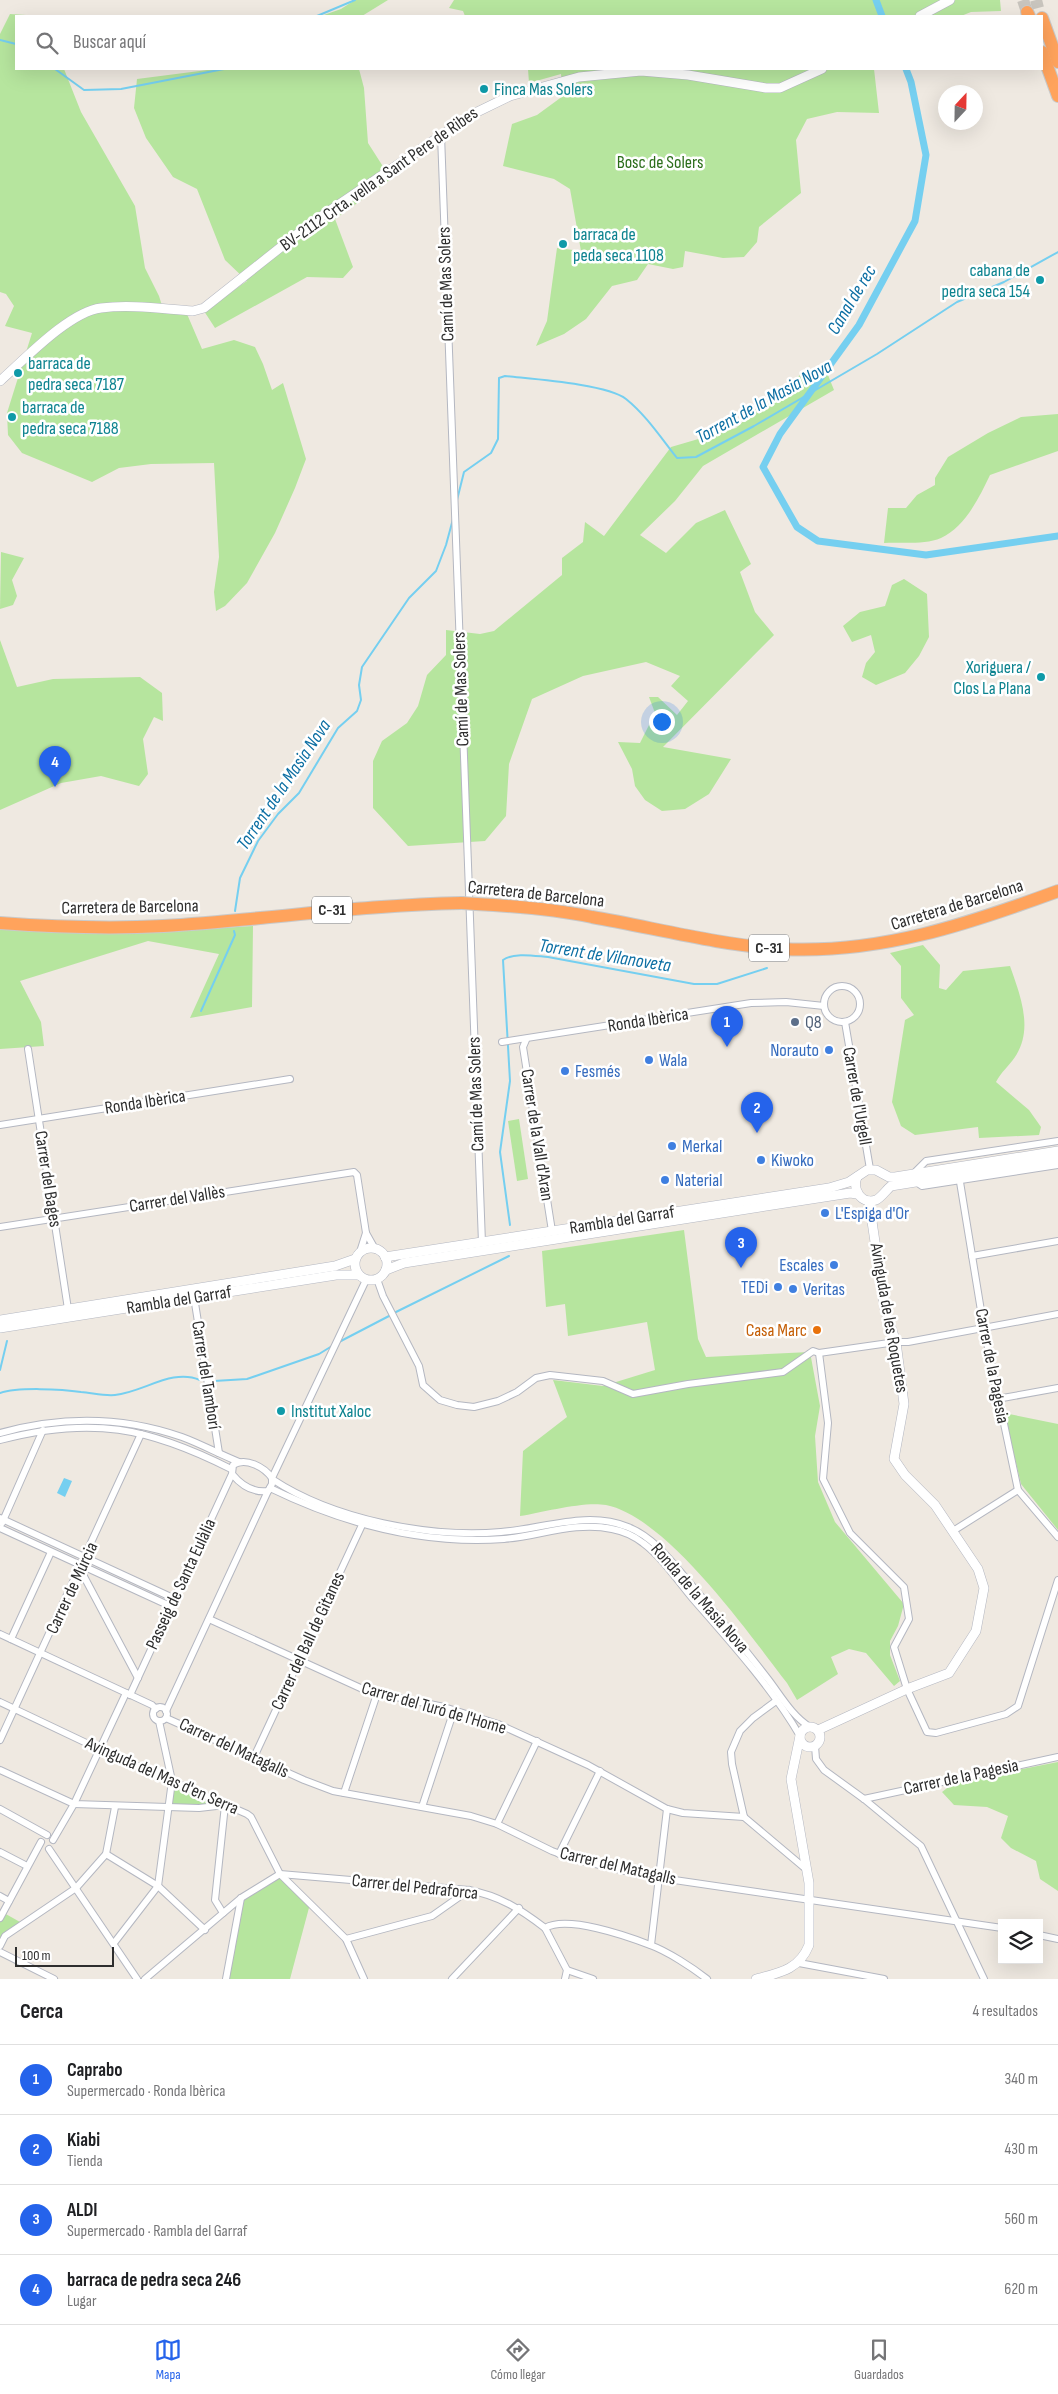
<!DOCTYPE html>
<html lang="es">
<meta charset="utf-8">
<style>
body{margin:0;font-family:"Sofia Sans Condensed",sans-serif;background:#f2f2f2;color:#202124}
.controls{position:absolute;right:15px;bottom:15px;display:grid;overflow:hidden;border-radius:0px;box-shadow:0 5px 20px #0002}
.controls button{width:45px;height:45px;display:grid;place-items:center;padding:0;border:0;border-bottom:1px solid #e0e0e0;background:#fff;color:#202124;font:25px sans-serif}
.compass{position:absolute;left:938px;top:85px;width:45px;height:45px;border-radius:50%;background:#fff;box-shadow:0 5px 20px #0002;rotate:22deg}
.scale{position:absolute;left:15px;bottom:12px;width:99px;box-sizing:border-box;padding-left:5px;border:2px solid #2e2e2e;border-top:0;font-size:14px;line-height:18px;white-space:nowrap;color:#2e2e2e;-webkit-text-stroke:4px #fff;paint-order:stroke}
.you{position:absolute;left:661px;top:721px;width:18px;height:18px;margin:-12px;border:4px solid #fff;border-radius:50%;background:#1a73e8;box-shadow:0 0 0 8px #1a73e833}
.badge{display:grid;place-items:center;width:32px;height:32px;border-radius:50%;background:#2563eb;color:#fff;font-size:16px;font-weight:700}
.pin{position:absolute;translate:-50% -41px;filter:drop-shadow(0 1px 2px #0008)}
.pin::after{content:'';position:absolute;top:26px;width:18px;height:15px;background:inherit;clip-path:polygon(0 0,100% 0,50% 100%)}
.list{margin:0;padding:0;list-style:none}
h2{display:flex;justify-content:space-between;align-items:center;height:65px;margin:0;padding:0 20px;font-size:21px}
h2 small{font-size:16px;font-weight:400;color:#757577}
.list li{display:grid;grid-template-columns:32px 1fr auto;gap:15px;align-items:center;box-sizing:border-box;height:70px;padding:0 20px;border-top:1px solid #e0e0e0}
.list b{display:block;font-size:19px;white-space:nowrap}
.list p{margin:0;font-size:16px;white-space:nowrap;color:#757577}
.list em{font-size:16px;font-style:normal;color:#757577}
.icon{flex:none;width:28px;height:28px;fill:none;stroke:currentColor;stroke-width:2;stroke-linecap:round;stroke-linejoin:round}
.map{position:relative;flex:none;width:1058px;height:1979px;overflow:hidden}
.search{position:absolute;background:#fff;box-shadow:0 5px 20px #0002;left:15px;right:15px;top:15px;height:55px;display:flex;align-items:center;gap:12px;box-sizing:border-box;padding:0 18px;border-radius:0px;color:#757577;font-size:19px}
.sheet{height:345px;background:#fff}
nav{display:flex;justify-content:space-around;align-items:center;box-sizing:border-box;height:70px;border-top:1px solid #e0e0e0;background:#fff;font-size:14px;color:#757577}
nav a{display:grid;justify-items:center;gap:2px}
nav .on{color:#2563eb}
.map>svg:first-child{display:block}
</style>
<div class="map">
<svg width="1058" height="1979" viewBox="0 0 1058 1979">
<rect width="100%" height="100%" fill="#efe9e1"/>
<!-- green -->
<g fill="#b6e59e">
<path d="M355 0H388L362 16H321L341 9Z"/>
<path d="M454 0H1000L1001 11 971 12 961 16H465L463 11 449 8Z"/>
<path d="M10 14 42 16H16V69H64L81 112 135 206 145 268 159 296 164 312 187 314 202 349 234 340 255 347 263 364 272 390 283 383 306 459 295 488 275 533 247 583 225 606 216 611 214 592 219 557 214 463 151 464 119 468 92 482 22 453 8 435 7 413 32 333 5 326 14 306 6 294 0 292V34Z"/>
<path d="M215 69H359L364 88 368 143 391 179 335 219 353 267 343 278 307 277 215 328 204 311 247 281 225 260 197 189 173 177 146 138 134 108 137 79Z"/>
<path d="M528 69H874L879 113 837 112 807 119 796 140 801 193 759 227 757 242 744 257 723 258 685 251 683 267 673 269 648 264 637 280 612 286 586 319 564 334 536 346 547 321 557 248 581 251 570 189 554 179 503 166 512 124 537 115 563 96 561 74 529 83Z"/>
<path d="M807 370H826L834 390 703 466 675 501 640 535 666 553 696 523 725 510 751 564 740 572 755 612 774 635 663 747 731 759 709 794 685 809 662 811 645 800 635 786 632 769 618 742 640 743 655 713 649 697H658L677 715 688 701 671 686 680 676 646 662 583 676 532 699 509 764 506 816 485 841 408 846 373 808V761L382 741 407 723 418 706 427 675 446 655V630L480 634 494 631 562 575V558L583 542 585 522 604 536 671 447 736 428 762 403Z"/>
<path d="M1058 414V451L990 475C979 498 965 527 941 538 925 545 901 542 884 543L888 508H906L917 495 935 485V478L948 457 988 433 1021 417Z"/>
<path d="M1 552 24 558 12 580 17 596 13 605 0 609Z"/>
<path d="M904 579 927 594 929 637 919 656 905 673 876 685 862 677 866 663 875 652 871 635 852 642 843 626 860 612 885 606 892 585Z"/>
<path d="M0 640 17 687 53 679 140 677 162 693 163 721 154 717 143 739 148 774 139 786 101 776 61 783 0 810Z"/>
<path d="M253 926 252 1007 190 1018 219 954 148 941 20 981 41 1022 44 1046 0 1049V929L121 934Z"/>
<path d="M923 945 940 965 939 988 946 990 963 971 1010 966C1020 995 1034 1029 1015 1057 1009 1066 1001 1072 996 1082L1029 1110 1041 1127 1039 1135 979 1138 978 1127 915 1135 901 1126 892 1102 905 1020 914 1015 901 998V966L890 953Z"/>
<path d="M519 1119 528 1179 517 1181 508 1121Z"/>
<path d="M684 1230 698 1339 706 1357 810 1352 820 1406 815 1436 818 1482 835 1522 904 1604 898 1626 890 1641V1655L900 1681 894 1686 866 1653 849 1649 831 1657 838 1674 797 1700 787 1683C749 1634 667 1517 606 1505 584 1501 544 1512 520 1516L523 1451 567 1417 553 1380 603 1386 655 1370 647 1322 568 1336 565 1304 546 1307 542 1251Z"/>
<path d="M1004 1413 1058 1424V1530L1021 1484Z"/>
<path d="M1058 1762V1891L1040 1879 1036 1861 1011 1848 1001 1838 1008 1816 987 1807 954 1805 942 1792 955 1782Z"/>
<path d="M172 1781 225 1805 168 1807Z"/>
<path d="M280 1874 310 1904 290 1979H226L241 1898Z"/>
<path d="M4 1913 20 1922 0 1942V1922Z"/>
</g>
<!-- water -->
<path fill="#75cff0" d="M64 1478 72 1481 65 1497 57 1493Z"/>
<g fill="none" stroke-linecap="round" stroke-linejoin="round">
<!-- stream -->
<g stroke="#75cff0" stroke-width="2">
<path d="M317 16 355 0"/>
<path d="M0 40 16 44"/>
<path d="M55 69 84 90 121 89 224 69"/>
<path d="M457 500 464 472 491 453 498 439 499 378 505 376C531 379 607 384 626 399 646 415 661 438 677 458L696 457 754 426 877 354 957 302 1004 282 1058 252"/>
<path d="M235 911 240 878 258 841 278 814 299 793 338 728 357 711 361 700 359 685 362 667 409 598 436 571 446 545 453 519"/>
<path d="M201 1011 235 935 234 931"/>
<path d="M510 1225 500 1152 510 1081 503 960C514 952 535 956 548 957L694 984H717L767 968"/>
<path d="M396 1312 509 1256"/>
<path d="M339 1342 389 1316"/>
<path d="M0 1370 7 1341"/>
<path d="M214 1381 247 1379 319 1354 332 1346"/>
<path d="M0 1393C17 1387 62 1389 81 1392 93 1393 103 1396 115 1395 144 1392 172 1368 200 1380"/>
</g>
<!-- canal -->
<g stroke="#75cff0" stroke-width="7">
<path d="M876 0 882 16"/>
<path d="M906 69 911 82 926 155 915 221 859 325 780 434 763 467 797 527 818 541 926 555 1058 536"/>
</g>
<!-- highway-tunnel -->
<g stroke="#c8c4bd" stroke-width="12" stroke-dasharray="12 6" stroke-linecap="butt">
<path d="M1023 0 1027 12"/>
<path d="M1036 0 1038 8"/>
</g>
<defs>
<g id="street">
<path d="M441 135 482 1243"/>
<circle cx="842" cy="1004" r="18"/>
<path d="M845 1022 870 1169"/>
<path d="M526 1040 523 1047 552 1231"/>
<path d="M502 1042 751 1003 786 1002 824 1006"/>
<path d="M28 1049 68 1309"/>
<path d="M0 1125 290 1079"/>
<path d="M912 1175 926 1161 1058 1141"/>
<path d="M916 1182 922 1186 1058 1165"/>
<path d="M960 1182 984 1329 1018 1490 1058 1537"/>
<path d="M0 1227 354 1172 357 1175 366 1233 375 1249"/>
<path d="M360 1252 366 1233"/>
<path d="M972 1256 1058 1241"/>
<path d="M377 1279 383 1296 419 1366 423 1385 440 1400 457 1405 474 1407 498 1401 517 1392 536 1378 550 1375 603 1381 633 1394 688 1384 783 1372 813 1351 819 1353 896 1342H908L1058 1314"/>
<path d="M194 1297 219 1453"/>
<path d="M819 1353 828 1423 823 1479 850 1533 904 1587 909 1619 894 1647 907 1689 927 1732 936 1733 1006 1714 1018 1706 1058 1580"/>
<path d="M997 1399 1058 1388"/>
<path d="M0 1433C61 1416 122 1416 182 1437 201 1444 219 1454 239 1462"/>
<path d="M0 1440C91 1416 148 1427 231 1469"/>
<path d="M272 1478 366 1280"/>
<path d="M272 1479C334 1520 429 1538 501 1532 543 1529 587 1510 628 1527 656 1538 675 1566 694 1588 720 1618 744 1648 768 1679 781 1696 792 1716 810 1727"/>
<path d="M270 1488C344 1524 421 1545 504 1539 539 1536 576 1521 612 1529 623 1531 634 1536 643 1543 662 1557 677 1580 693 1599 729 1640 773 1689 800 1736"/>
<path d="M0 1518 173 1598"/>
<path d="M2 1523 43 1430"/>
<path d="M0 1528 170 1606"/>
<path d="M953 1531 1018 1490"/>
<path d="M80 1569 138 1678"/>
<path d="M209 1619 367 1691 444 1707 498 1724 588 1765 667 1809 683 1813 744 1817"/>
<path d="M0 1634 152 1705 156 1709"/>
<path d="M11 1639 51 1552"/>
<path d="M130 1695 232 1474 233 1465C246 1457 264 1467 272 1478V1484L268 1491C253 1493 241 1485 232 1474"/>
<path d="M776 1701 753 1718 740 1731 731 1752 732 1764 744 1817 807 1870"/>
<path d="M0 1702 99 1749 247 1814 251 1817 280 1874 346 1939 364 1979"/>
<circle cx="160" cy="1714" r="7"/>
<path d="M166 1711 268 1491"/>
<path d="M166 1718 304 1780 333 1791 471 1816 497 1824 552 1851 574 1859 647 1876 1002 1928"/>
<path d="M0 1740 141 1434"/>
<path d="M815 1746 816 1759 824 1770 864 1799 921 1846 984 1979"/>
<path d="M254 1757 362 1525"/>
<path d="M0 1770 74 1804 199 1808 225 1805 215 1900 223 1913"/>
<path d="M344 1793 377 1694"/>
<path d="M864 1799 1058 1757"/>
<path d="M422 1807 454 1710"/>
<path d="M0 1809 47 1835"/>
<path d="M497 1824 537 1741"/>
<path d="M53 1840 74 1804 126 1693"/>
<path d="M49 1849 137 1979"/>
<path d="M0 1852 27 1866"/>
<path d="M106 1854 158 1886 205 1930"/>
<path d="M559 1854 600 1771"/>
<path d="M0 1896 9 1901"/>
<path d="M0 1918 41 1842"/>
<path d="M545 1928 567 1970 565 1979"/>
<path d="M1039 1935 1058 1939"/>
<path d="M346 1939 432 1916 469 1890"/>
<path d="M114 1943 158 1886 172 1781 159 1721"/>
<path d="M651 1945 667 1809"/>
<path d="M0 1946 5 1936 76 1888 106 1854 115 1807"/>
<path d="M0 1952 54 1979"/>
<path d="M799 1963 884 1979"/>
<path d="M567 1970 593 1979"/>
<path d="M145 1979 241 1898 280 1874 469 1890C500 1896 520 1909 545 1928 567 1915 627 1936 650 1945 667 1951 693 1968 707 1979"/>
<path d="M226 1979 241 1898"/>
<path d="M452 1979 519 1908"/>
</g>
<g id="secondary">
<path d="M920 16 950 0"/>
<path d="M0 381C25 359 69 312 101 308 131 304 163 309 193 311L204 308 310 224 473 114 510 96 579 77 641 71 688 75 766 88H780L822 69"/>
<path d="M857 1177C852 1189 861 1205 876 1200 882 1197 886 1190 891 1186L1058 1159"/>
<circle cx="371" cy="1264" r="16"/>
<path d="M385 1257 829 1188 849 1182 867 1170H876L889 1177H895L1058 1151"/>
<path d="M386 1270 404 1263 850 1193 857 1194"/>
<path d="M0 1320 335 1266 355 1259"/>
<path d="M0 1328 336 1275H358"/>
<circle cx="810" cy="1737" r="10"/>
<path d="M818 1730 907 1689 949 1673 976 1631 984 1588 978 1569 935 1505 905 1475 894 1459 904 1404 896 1342 885 1310 869 1201"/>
<path d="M756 1979C779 1973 799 1970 809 1945V1883L791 1779 800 1736"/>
</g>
<g id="highway">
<path d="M1027 12 1029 16"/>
<path d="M1042 18 1058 62"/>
<path d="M1042 52 1058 96"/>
<path d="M476 904C515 906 554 909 592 917 655 928 718 945 782 949 880 954 968 924 1058 891"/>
<path d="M0 923C54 927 109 929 163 926 263 920 362 905 462 903"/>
</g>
</defs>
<!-- street casing -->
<use href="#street" stroke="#b4b7c1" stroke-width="8"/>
<!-- secondary casing -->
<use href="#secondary" stroke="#b4b7c1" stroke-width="10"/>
<!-- highway casing -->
<use href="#highway" stroke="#c9c9c9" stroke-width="14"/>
<!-- street -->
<use href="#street" stroke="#fff" stroke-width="6"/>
<!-- secondary -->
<use href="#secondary" stroke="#fff" stroke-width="9"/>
<!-- highway -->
<use href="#highway" stroke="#ffa35c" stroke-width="12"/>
<defs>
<path id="highway-bridge" d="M462 903 476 904"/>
</defs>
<!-- highway-bridge casing -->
<use href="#highway-bridge" stroke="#c9c9c9" stroke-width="14" stroke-linecap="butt"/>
<!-- highway-bridge -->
<use href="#highway-bridge" stroke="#ffa35c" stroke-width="12"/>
</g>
<!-- markers -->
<g fill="#0f9aa8" stroke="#fff" stroke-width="2">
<circle cx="484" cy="89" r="5"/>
<circle cx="563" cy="244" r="5"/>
<circle cx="1040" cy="280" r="5"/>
<circle cx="18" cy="373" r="5"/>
<circle cx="12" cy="417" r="5"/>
<circle cx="1041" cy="677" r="5"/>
<circle cx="281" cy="1411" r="5"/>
</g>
<circle fill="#5c6f8a" stroke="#fff" stroke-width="2" cx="795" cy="1022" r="5"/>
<g fill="#3f7fe0" stroke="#fff" stroke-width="2">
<circle cx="829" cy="1050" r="5"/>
<circle cx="649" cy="1060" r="5"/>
<circle cx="565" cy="1071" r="5"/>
<circle cx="672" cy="1146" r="5"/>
<circle cx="761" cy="1160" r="5"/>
<circle cx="665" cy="1180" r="5"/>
<circle cx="825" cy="1213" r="5"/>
<circle cx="834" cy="1265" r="5"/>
<circle cx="778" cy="1287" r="5"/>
<circle cx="793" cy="1289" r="5"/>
</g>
<circle fill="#e8710a" stroke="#fff" stroke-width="2" cx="817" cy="1330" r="5"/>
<g text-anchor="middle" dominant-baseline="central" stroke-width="5" stroke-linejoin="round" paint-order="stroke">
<!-- shield labels -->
<g fill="#fff" stroke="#6d6d6d" stroke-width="1">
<rect x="312" y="896.5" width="40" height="27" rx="4"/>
<rect x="749" y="934.5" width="40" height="27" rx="4"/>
</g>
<g font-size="16" font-weight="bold" fill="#2e2e2e">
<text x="332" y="910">C-31</text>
<text x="769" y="948">C-31</text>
</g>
<!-- culture labels -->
<g font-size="18" fill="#0d838f" stroke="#fff" text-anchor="start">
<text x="494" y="89">Finca Mas Solers</text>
<text x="573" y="234">barraca de<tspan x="573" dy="21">peda seca 1108</tspan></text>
<text x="1030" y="270" text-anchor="end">cabana de<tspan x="1030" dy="21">pedra seca 154</tspan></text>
<text x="28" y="363">barraca de<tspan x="28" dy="21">pedra seca 7187</tspan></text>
<text x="22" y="407">barraca de<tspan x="22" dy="21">pedra seca 7188</tspan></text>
<text x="1031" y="667" text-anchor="end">Xoriguera /<tspan x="1031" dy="21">Clos La Plana</tspan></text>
<text x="291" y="1411">Institut Xaloc</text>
</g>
<!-- park labels -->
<g font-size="18" fill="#2c6e1b" stroke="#fff">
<text x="660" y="162">Bosc de Solers</text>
</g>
<!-- street labels -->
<g font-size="18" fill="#2e2e2e" stroke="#fff">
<text transform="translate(379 179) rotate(-35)">BV-2112 Crta. vella a Sant Pere de Ribes</text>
<text transform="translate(446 284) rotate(-92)">Camí de Mas Solers</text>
<text transform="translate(461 689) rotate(-92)">Camí de Mas Solers</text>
<text transform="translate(536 894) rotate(6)">Carretera de Barcelona</text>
<text transform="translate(957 905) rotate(-17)">Carretera de Barcelona</text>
<text transform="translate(130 907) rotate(-1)">Carretera de Barcelona</text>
<text transform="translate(648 1020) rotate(-9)">Ronda Ibèrica</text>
<text transform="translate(476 1094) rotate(-92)">Camí de Mas Solers</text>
<text transform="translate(857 1096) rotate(80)">Carrer de l'Urgell</text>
<text transform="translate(145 1102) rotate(-9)">Ronda Ibèrica</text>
<text transform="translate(537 1135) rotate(81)">Carrer de la Vall d'Aran</text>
<text transform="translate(48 1179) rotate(81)">Carrer del Bages</text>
<text transform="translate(177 1199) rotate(-9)">Carrer del Vallès</text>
<text transform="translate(622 1220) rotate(-9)">Rambla del Garraf</text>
<text transform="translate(179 1300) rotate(-9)">Rambla del Garraf</text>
<text transform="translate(889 1318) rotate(80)">Avinguda de les Roquetes</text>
<text transform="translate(992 1366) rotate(79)">Carrer de la Pagesia</text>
<text transform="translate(206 1375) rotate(81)">Carrer del Tamborí</text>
<text transform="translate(181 1584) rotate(-65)">Passeig de Santa Eulàlia</text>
<text transform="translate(72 1588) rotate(-65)">Carrer de Múrcia</text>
<text transform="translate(700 1598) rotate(49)">Ronda de la Masia Nova</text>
<text transform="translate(308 1641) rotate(-65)">Carrer del Ball de Gitanes</text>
<text transform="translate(434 1708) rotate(16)">Carrer del Turó de l'Home</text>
<text transform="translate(234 1748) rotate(25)">Carrer del Matagalls</text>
<text transform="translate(162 1776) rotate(24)">Avinguda del Mas d'en Serra</text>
<text transform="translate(961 1777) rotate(-12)">Carrer de la Pagesia</text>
<text transform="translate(618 1866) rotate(13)">Carrer del Matagalls</text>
<text transform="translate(415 1887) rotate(6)">Carrer del Pedraforca</text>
</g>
<!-- service labels -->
<g font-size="18" fill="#4e5e75" stroke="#fff" text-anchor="start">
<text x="805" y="1022">Q8</text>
</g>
<!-- shop labels -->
<g font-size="18" fill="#366cbe" stroke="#fff" text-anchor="start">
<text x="819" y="1050" text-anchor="end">Norauto</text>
<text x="659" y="1060">Wala</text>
<text x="575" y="1071">Fesmés</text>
<text x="682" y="1146">Merkal</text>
<text x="771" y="1160">Kiwoko</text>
<text x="675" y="1180">Naterial</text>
<text x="835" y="1213">L'Espiga d'Or</text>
<text x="824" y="1265" text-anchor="end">Escales</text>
<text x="768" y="1287" text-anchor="end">TEDi</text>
<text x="803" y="1289">Veritas</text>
</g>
<!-- food labels -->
<g font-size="18" fill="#c56008" stroke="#fff" text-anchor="end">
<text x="807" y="1330">Casa Marc</text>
</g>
<!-- water labels -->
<g font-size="19" font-style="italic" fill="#0d6fa3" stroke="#fff">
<text transform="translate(852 300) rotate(-59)">Canal de rec</text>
<text transform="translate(764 402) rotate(-29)">Torrent de la Masia Nova</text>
<text transform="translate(284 785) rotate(-56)">Torrent de la Masia Nova</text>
<text transform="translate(605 956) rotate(9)">Torrent de Vilanoveta</text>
</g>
</g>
</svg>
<div class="controls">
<button><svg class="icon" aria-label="layers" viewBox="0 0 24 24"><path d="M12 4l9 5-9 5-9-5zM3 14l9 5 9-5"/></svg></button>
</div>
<svg class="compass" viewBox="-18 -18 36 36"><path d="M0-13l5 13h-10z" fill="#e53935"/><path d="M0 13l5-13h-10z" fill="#757577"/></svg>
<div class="scale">100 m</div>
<div class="you"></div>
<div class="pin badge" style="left:727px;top:1047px">1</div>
<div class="pin badge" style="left:757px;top:1133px">2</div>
<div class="pin badge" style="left:741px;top:1268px">3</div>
<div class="pin badge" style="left:55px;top:787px">4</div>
<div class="search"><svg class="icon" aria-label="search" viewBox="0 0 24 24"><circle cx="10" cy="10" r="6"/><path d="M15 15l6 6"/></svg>Buscar aquí</div>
</div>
<section class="sheet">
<h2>Cerca<small>4 resultados</small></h2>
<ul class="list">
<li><span class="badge">1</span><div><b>Caprabo</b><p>Supermercado · Ronda Ibèrica</p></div><em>340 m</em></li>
<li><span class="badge">2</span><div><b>Kiabi</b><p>Tienda</p></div><em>430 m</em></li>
<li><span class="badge">3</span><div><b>ALDI</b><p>Supermercado · Rambla del Garraf</p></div><em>560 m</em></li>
<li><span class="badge">4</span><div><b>barraca de pedra seca 246</b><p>Lugar</p></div><em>620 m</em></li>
</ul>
</section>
<nav>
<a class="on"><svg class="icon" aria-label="map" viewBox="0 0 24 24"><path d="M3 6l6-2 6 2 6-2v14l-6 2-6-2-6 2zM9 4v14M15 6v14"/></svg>Mapa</a>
<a><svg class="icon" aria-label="directions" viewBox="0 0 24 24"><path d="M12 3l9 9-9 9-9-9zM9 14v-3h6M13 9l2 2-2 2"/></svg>Cómo llegar</a>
<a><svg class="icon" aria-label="saved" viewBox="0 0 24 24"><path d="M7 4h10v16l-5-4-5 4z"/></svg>Guardados</a>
</nav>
